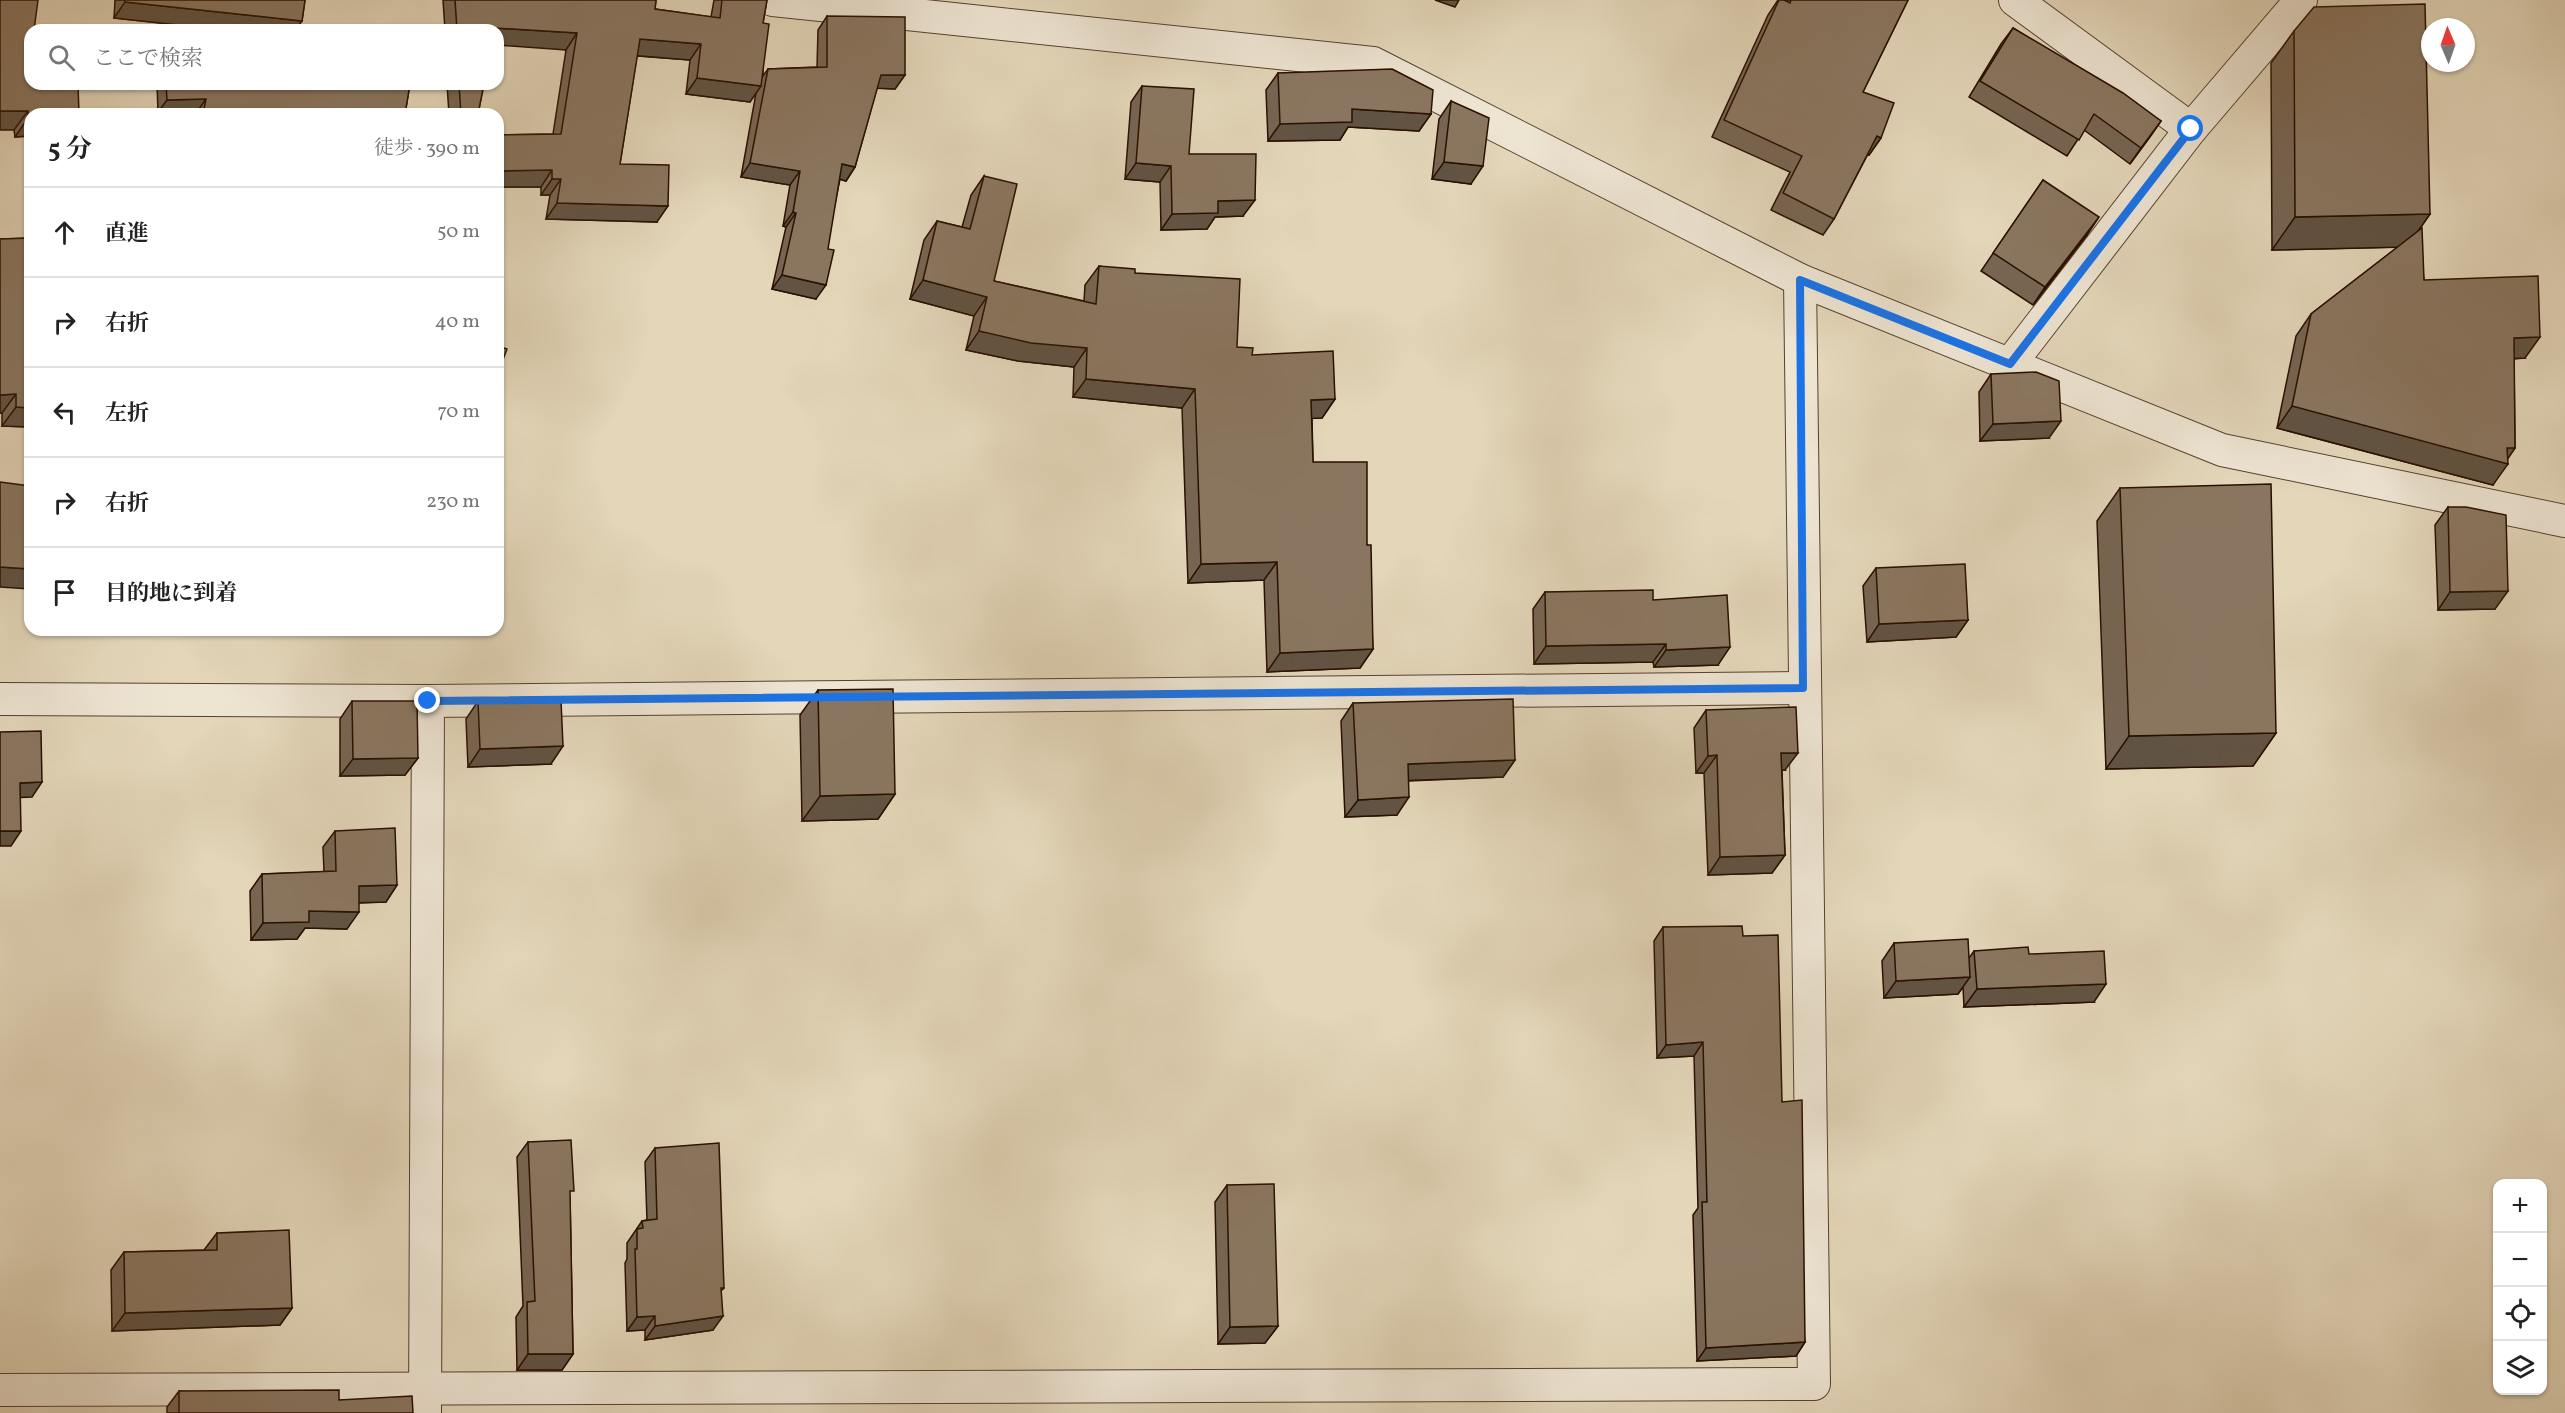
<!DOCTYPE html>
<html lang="ja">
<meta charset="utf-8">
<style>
body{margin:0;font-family:Vollkorn,"Noto Serif JP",serif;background:#f6f6f6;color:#222}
.controls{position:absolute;right:18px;bottom:18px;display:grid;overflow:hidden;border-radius:12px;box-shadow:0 2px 4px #0004}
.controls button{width:54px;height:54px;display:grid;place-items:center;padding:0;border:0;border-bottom:2px solid #e0e0e0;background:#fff;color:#222;font:30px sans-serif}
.compass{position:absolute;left:2421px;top:18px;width:54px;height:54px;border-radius:50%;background:#fff;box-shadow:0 2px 4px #0004;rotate:358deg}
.stop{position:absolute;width:18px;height:18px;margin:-14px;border:4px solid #1a73e8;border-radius:50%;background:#fff}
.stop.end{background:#1a73e8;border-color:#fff;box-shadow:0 2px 6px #0008}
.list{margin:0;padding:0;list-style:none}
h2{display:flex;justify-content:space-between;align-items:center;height:78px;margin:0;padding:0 24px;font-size:26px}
h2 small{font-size:20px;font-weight:400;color:#767676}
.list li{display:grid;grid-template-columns:39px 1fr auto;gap:18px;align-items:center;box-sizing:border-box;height:90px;padding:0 24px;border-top:2px solid #e0e0e0}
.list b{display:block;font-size:22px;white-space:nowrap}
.list em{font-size:20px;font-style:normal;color:#767676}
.icon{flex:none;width:33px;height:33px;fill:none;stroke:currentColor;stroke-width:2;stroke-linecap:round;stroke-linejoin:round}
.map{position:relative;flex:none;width:2565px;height:1413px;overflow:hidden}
.search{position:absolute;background:#fff;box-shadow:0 2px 4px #0004;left:24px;top:24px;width:480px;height:66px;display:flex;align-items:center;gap:15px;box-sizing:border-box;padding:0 21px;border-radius:18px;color:#767676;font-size:22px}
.panel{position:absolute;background:#fff;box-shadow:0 2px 4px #0004;left:24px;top:108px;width:480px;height:528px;border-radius:18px}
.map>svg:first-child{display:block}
</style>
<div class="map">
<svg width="2565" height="1413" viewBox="0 0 2565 1413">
<rect width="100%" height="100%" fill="#e3d6b9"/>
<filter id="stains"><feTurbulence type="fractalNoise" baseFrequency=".00333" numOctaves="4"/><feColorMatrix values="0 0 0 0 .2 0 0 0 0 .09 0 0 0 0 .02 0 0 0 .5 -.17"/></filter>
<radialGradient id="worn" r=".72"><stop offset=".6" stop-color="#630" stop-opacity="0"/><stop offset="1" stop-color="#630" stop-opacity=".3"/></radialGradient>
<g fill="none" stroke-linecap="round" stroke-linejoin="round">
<defs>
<g id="minor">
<path d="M773 0 1373 63 1800 280 2222 450 2565 521"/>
<path d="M2015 0 2191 129"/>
<path d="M2010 364 2191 129 2301 0"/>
<path d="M0 699 428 701 1803 688"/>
<path d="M0 1390 1814 1384 1800 280"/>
<path d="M425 1413 428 701"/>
</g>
</defs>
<!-- minor casing -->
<use href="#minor" stroke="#58412e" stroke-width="34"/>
<!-- minor -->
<use href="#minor" stroke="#ede4d2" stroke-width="32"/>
</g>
<!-- wall -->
<g fill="#776553" stroke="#290f00" stroke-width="1.5">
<path d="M115 0H305L302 21 295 30H225L114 18Z"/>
<path d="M443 0H656L655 9 711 17 714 0H767L763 23V76L768 69 817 67 818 30 827 16 905 75 895 89 877 88 855 167 846 181 840 179 816 299 772 289 786 227 783 226 790 185 741 177 756 93 750 102 686 94 690 60 637 56 620 164 657 222 546 219 550 195H541V187H498V135L553 134 566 50 498 30H445Z"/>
<path d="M1778 0 1787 1V0H1908L1863 92 1881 138 1869 155 1868 154 1834 219 1823 235 1771 210 1790 172 1712 137 1768 15Z"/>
<path d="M2013 28 2161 121 2130 164 2084 130 2067 156 1969 97 2001 44Z"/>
<path d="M30 30V136L15 137 14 130Z"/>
<path d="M2294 31 2430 214 2418 231 2424 280 2525 358 2514 359 2515 448 2507 459 2493 485 2277 428 2296 336 2311 314 2398 247 2272 250 2271 63Z"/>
<path d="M1278 73 1431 114 1419 131 1348 127 1340 140 1268 141 1266 90Z"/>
<path d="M157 84H410L405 114H196L197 112H158Z"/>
<path d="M447 84H484L478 114H449Z"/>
<path d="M1142 86 1189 154 1243 216 1215 217 1207 229 1161 230 1160 182 1125 179 1131 102Z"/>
<path d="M1451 101 1471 184 1432 179 1439 119Z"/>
<path d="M984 176 994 281 1084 301 1085 285 1099 266 1135 273 1237 347 1335 399 1322 418H1312L1313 462 1367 545 1373 649 1360 668 1267 672 1264 580 1188 583 1182 408 1073 397 1074 367 1018 361 966 350 974 316 910 299 924 240 937 221 962 227 971 195Z"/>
<path d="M2043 180 2087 235 2033 305 1981 271Z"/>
<path d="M30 238V427L2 426V413H0V239Z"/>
<path d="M1991 374 2049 438 1980 441 1979 392Z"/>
<path d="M2120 488 2276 733 2253 766 2106 769 2097 521Z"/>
<path d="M2448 507 2495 609 2438 610 2435 525Z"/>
<path d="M1876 568 1968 620 1956 637 1867 642 1863 586Z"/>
<path d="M1545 592 1653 600 1718 665 1654 667 1653 662 1534 664 1533 609Z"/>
<path d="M818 690 895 794 878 819 802 821 800 715Z"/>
<path d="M352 701 418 758 405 775 340 776V719Z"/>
<path d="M478 701 551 764 468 767 466 719Z"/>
<path d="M1353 703 1515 760 1503 777 1408 781 1397 815 1345 817 1341 721Z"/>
<path d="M1706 710 1785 770H1782L1785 855 1772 873 1708 875 1704 773H1696L1694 728Z"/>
<path d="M335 831 397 885 386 902 359 903 347 929 305 928 297 939 251 940 250 891 262 874 324 872 323 847Z"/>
<path d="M1663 927 1743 936 1782 1102 1805 1342 1796 1356 1697 1361 1693 1215 1698 1208 1694 1056 1657 1058 1654 941Z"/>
<path d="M1894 943 1969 958 1974 951 2029 954 2094 1002 1964 1007 1963 987 1958 994 1884 998 1882 961Z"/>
<path d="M528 1142 570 1196 573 1354 562 1370H517L516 1317 523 1306 517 1157Z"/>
<path d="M655 1148 724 1288 721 1291 713 1330 645 1340V1330L627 1331 625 1263 627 1259V1243L642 1221 647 1220 645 1162Z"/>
<path d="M1227 1185 1278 1326 1265 1343 1218 1344 1215 1202Z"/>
<path d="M217 1233 292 1308 280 1325 112 1331 111 1270 124 1252 204 1250Z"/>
<path d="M179 1391 339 1400 413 1413H167V1407Z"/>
</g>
<!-- shaded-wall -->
<g fill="#615343" stroke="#290f00" stroke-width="1.5">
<path d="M1435 0H1459L1455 7Z"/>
<path d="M125 2 302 21 295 30H225L114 18Z"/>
<path d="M495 28 577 33 566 50 498 45V30H494Z"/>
<path d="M640 39 701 44 690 60 629 55Z"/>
<path d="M881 75H905L895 89 871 88Z"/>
<path d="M697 78 761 86 750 102 686 94Z"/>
<path d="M206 99 197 112H158L167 100Z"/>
<path d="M1352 109 1431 114 1419 131 1348 127 1340 140 1268 141 1280 124Z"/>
<path d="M0 111H28L14 130H0Z"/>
<path d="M28 118H30V136L15 137Z"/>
<path d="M2161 121 2150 137 2130 164 2141 148Z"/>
<path d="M1877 136 1881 138 1869 155 1865 153Z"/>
<path d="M1444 162 1483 166 1471 184 1432 179Z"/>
<path d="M750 163 800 171 790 185 741 177Z"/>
<path d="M1136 163 1171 166 1160 182 1125 179Z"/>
<path d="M842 164 855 167 846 181 833 177Z"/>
<path d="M552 170 541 187H498V171Z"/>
<path d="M552 179H561L550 195H541Z"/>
<path d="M1255 200 1243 216 1215 217 1207 229 1161 230 1172 214 1218 201Z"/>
<path d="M557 203 668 206 657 222 546 219Z"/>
<path d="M793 212 796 213 786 227 783 226Z"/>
<path d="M2430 214 2407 247 2272 250 2295 217Z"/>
<path d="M2099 217 2087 235 2033 305 2045 287Z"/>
<path d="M782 275 826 285 816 299 772 289Z"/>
<path d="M923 280 987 297 974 316 910 299Z"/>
<path d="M979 331 1087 348 1074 367 1018 361 966 350Z"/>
<path d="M2540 337 2525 358 2499 359 2514 338Z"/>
<path d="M1086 379 1195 389 1182 408 1073 397Z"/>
<path d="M16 394 2 413H0V395Z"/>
<path d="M1335 399 1322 418 1298 419 1311 400Z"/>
<path d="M2292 406 2515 448 2505 463 2508 464 2493 485 2277 428Z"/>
<path d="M16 407 30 408V427L2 426Z"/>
<path d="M2061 421 2049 438 1980 441 1993 424Z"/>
<path d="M1277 562 1264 580 1188 583 1201 564Z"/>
<path d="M0 567 30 569V589L0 587Z"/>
<path d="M2508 591 2495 609 2438 610 2450 592Z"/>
<path d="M1968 620 1956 637 1867 642 1879 624Z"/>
<path d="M1666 644 1653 662 1534 664 1546 646Z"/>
<path d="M1730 647 1718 665 1654 667 1666 650Z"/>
<path d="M1373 649 1360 668 1267 672 1280 653Z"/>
<path d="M2276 733 2253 766 2106 769 2129 736Z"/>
<path d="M563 746 551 764 468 767 480 749Z"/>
<path d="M1781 753H1798L1785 770 1769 771Z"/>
<path d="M1717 755 1704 773H1696L1708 756Z"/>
<path d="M418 758 405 775 340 776 353 759Z"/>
<path d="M1515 760 1503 777 1395 781 1408 764Z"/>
<path d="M42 782 32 797 10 798 20 783Z"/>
<path d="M895 794 878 819 802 821 820 796Z"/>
<path d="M1409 797 1397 815 1345 817 1358 800Z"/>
<path d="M0 831H21L11 846H0Z"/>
<path d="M1785 855 1772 873 1708 875 1720 857Z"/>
<path d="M397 885 386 902 347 903 359 886Z"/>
<path d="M309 911 359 912 347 929 305 928 297 939 251 940 263 923Z"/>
<path d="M1970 977 1958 994 1884 998 1896 981Z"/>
<path d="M2106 984 2094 1002 1964 1007 1977 989Z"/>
<path d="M1703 1042 1694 1056 1657 1058 1666 1045Z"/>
<path d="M292 1308 280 1325 112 1331 125 1313Z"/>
<path d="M655 1316 645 1330 627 1331 637 1317Z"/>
<path d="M723 1316 713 1330 645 1340 655 1326Z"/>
<path d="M1278 1326 1265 1343 1218 1344 1230 1327Z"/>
<path d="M1805 1342 1796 1356 1697 1361 1706 1348Z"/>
<path d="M528 1354H573L562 1370H517Z"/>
</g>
<!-- building -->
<g fill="#8a7660" stroke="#290f00" stroke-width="1.5">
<path d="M0 0H38L34 30H30V84H78L79 114H30V118H28V111H0Z"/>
<path d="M125 0H305L302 21 125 2Z"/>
<path d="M455 0H656L655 9 720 18 722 0H767L763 23 769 24 761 86 697 78 701 44 640 39 620 164 669 165 668 206 557 203 561 179H552V170L498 171V135L561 134 577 33 495 28V30H457Z"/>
<path d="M1779 0H1784L1790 3 1791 0H1908L1863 92 1894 103 1881 138 1877 136 1834 219 1783 193 1802 156 1724 120Z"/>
<path d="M2425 4 2430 214 2295 217 2294 31 2314 7Z"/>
<path d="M827 16 905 17V75H881L855 167 842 164 828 249 834 250 826 285 782 275 796 213 793 212 800 171 750 163 768 69 827 67Z"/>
<path d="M2013 28 2123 93 2161 121 2141 148 2094 114 2079 140 1980 81Z"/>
<path d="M1392 69 1433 90 1431 114 1352 109V122L1280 124 1278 73Z"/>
<path d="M166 84H410L405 114H203L206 99 167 100Z"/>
<path d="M459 84H484L478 114H461Z"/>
<path d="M1142 86 1194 89 1189 154H1256L1255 200 1218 201V213L1172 214 1171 166 1136 163Z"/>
<path d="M1451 101 1489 118 1483 166 1444 162Z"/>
<path d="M984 176 1017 184 994 281 1096 304 1099 266 1135 269V273L1240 279 1237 347 1253 348 1252 355 1333 351 1335 399 1311 400 1313 462H1367V545H1371L1373 649 1280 653 1277 562 1201 564 1195 389 1086 379 1087 348 1031 343 979 331 987 297 923 280 937 221 970 229Z"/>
<path d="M2043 180 2099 217 2045 287 1993 253Z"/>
<path d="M2422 228 2424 280 2538 276 2540 337 2514 338 2515 448H2507L2508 464 2292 406 2311 314Z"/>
<path d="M30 238V408L16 407V394L0 395V239Z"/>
<path d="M498 346 507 349 498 373Z"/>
<path d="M2036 372 2059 381 2061 421 1993 424 1991 374Z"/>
<path d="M0 482 30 486V569L0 567Z"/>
<path d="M2271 484 2276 733 2129 736 2120 488Z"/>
<path d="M2448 507H2466L2506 515 2508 591 2450 592Z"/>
<path d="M1965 564 1968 620 1879 624 1876 568Z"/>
<path d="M1653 590V600L1727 595 1730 647 1666 650V644L1546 646 1545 592Z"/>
<path d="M893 689 895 794 820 796 818 690Z"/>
<path d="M1513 699 1515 760 1408 764 1409 797 1358 800 1353 703Z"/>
<path d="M561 700 563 746 480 749 478 701Z"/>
<path d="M352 701H417L418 758 353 759Z"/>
<path d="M1796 707 1798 753H1781L1785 855 1720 857 1717 755 1708 756 1706 710Z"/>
<path d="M41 731 42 782 20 783 21 831H0V732Z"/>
<path d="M395 828 397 885 359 886V912L309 911V922L263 923 262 874 336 871 335 831Z"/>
<path d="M1742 926 1743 936 1778 935 1782 1102 1802 1100 1805 1342 1706 1348 1702 1202H1707L1703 1042 1666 1045 1663 927Z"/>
<path d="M1968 939 1970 977 1896 981 1894 943Z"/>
<path d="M2028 947 2029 954 2104 951 2106 984 1977 989 1974 951Z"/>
<path d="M571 1140 574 1191H570L573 1354H528L527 1302 535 1301 528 1142Z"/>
<path d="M719 1143 724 1288H721L723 1316 655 1326V1316L637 1317 635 1249H637V1229L643 1228 642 1221 657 1219 655 1148Z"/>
<path d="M1274 1184 1278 1326 1230 1327 1227 1185Z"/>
<path d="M289 1230 292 1308 125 1313 124 1252 217 1250V1233Z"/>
<path d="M339 1390V1400L412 1396 413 1413H179V1391Z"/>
</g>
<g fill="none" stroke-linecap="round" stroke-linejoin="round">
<!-- route -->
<path stroke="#1a73e8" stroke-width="8" d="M428 701 1803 688 1800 280 2010 364 2191 129"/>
</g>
<rect width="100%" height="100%" filter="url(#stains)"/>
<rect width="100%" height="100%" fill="url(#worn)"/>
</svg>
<div class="controls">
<button>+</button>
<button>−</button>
<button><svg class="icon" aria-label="locate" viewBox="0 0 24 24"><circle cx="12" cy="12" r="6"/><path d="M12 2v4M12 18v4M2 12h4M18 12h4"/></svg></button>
<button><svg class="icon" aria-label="layers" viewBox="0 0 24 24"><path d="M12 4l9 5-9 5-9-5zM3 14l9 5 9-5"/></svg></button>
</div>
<svg class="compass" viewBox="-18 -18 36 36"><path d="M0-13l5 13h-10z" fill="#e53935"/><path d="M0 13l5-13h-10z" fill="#767676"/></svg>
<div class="stop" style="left:2191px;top:129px"></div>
<div class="stop end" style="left:428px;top:701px"></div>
<div class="search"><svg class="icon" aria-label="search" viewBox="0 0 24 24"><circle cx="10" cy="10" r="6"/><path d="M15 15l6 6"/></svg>ここで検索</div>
<section class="panel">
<h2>5 分<small>徒歩 · 390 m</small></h2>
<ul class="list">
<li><svg class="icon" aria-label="ahead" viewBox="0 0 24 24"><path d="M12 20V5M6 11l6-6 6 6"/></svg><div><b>直進</b></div><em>50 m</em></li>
<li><svg class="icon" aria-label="right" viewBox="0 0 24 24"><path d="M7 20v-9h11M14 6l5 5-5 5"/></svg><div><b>右折</b></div><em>40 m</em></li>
<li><svg class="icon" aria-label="left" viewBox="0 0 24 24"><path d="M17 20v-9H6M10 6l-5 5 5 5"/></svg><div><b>左折</b></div><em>70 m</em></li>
<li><svg class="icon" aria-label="right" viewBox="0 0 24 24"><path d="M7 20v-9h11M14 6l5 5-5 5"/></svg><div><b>右折</b></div><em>230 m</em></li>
<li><svg class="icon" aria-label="arrive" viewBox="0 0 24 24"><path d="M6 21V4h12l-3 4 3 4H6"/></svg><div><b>目的地に到着</b></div></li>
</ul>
</section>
</div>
